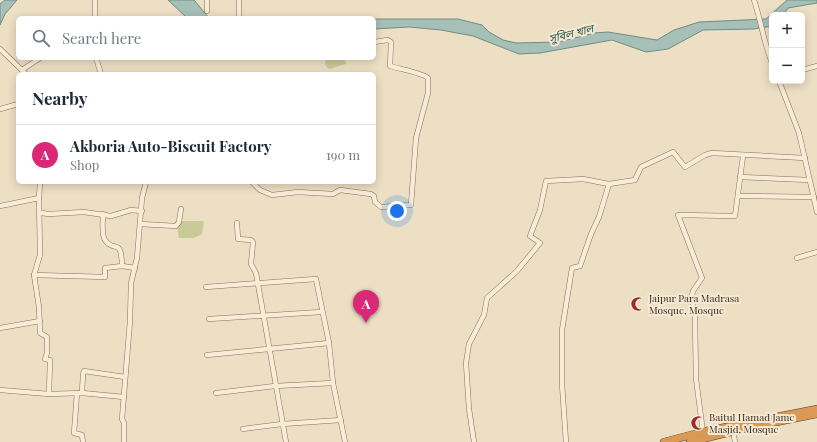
<!DOCTYPE html>
<meta charset="utf-8">
<style>
body{margin:0;font-family:"Playfair Display","Noto Sans Bengali",serif;background:#f2f2f3;color:#1f2937}
.controls{position:absolute;right:12px;top:12px;display:grid;overflow:hidden;border-radius:6px;box-shadow:0 2px 10px #0003}
.controls button{width:36px;height:36px;display:grid;place-items:center;padding:0;border:0;border-bottom:1px solid #e0e1e3;background:#fff;color:#1f2937;font:20px sans-serif}
.you{position:absolute;left:397px;top:211px;width:14px;height:14px;margin:-10px;border:3px solid #fff;border-radius:50%;background:#1a73e8;box-shadow:0 0 0 6px #1a73e833}
.badge{display:grid;place-items:center;width:26px;height:26px;border-radius:50%;background:#db2777;color:#fff;font-size:13px;font-weight:700}
.pin{position:absolute;translate:-50% -33px;filter:drop-shadow(0 1px 2px #0008)}
.pin::after{content:'';position:absolute;top:21px;width:14px;height:12px;background:inherit;clip-path:polygon(0 0,100% 0,50% 100%)}
.list{margin:0;padding:0;list-style:none}
h2{display:flex;justify-content:space-between;align-items:center;height:52px;margin:0;padding:0 16px;font-size:17px}
h2 small{font-size:13px;font-weight:400;color:#747a83}
.list li{display:grid;grid-template-columns:26px 1fr auto;gap:12px;align-items:center;box-sizing:border-box;height:60px;padding:0 16px;border-top:1px solid #e0e1e3}
.list b{display:block;font-size:15px;white-space:nowrap}
.list p{margin:0;font-size:13px;white-space:nowrap;color:#747a83}
.list em{font-size:13px;font-style:normal;color:#747a83}
.icon{flex:none;width:22px;height:22px;fill:none;stroke:currentColor;stroke-width:2;stroke-linecap:round;stroke-linejoin:round}
.map{position:relative;flex:none;width:817px;height:442px;overflow:hidden}
.search{position:absolute;background:#fff;box-shadow:0 2px 10px #0003;left:16px;top:16px;width:360px;height:44px;display:flex;align-items:center;gap:10px;box-sizing:border-box;padding:0 14px;border-radius:6px;color:#747a83;font-size:15px}
.panel{position:absolute;background:#fff;box-shadow:0 2px 10px #0003;left:16px;top:72px;width:360px;height:112px;border-radius:6px}
.map>svg:first-child{display:block}
</style>
<div class="map">
<svg width="817" height="442" viewBox="0 0 817 442">
<rect width="100%" height="100%" fill="#eddfc4"/>
<!-- green -->
<g fill="#c8cb98">
<path d="M326 58H345L346 64 329 69 325 65Z"/>
<path d="M181 221H204L202 234 194 238H179L177 226 180 225Z"/>
</g>
<!-- water -->
<g fill="#a6c0b7" stroke="#6d8e84">
<path d="M5 0H17L5 14 0 25V4Z"/>
<path d="M168 0H194L209 18H187Z"/>
<path d="M787 0H817V3L788 8 783 15H772V26L754 29 703 30 668 49 646 52 612 40 540 53 519 54 473 36 441 30 409 27 374 29V19H458L482 25 489 32 503 40 516 43 559 42 594 33 608 32 657 40 674 30 699 22 766 19Z"/>
</g>
<g fill="none" stroke-linecap="round" stroke-linejoin="round">
<defs>
<g id="minor">
<path d="M207 0V11"/>
<path d="M239 0V18"/>
<path d="M754 0C761 21 764 43 772 63"/>
<path d="M95 18V0"/>
<path d="M0 49 26 74"/>
<path d="M96 58 101 74"/>
<path d="M22 70 40 58"/>
<path d="M802 70 817 66"/>
<path d="M779 81 799 133 817 212"/>
<path d="M0 109 18 104"/>
<path d="M740 177 809 180"/>
<path d="M252 182 260 190 272 195 298 192 333 194 340 190 371 194 374 196 375 202 381 207 411 205 416 138 428 93V78C423 73 399 69 390 66L391 42 388 40 374 42"/>
<path d="M738 196 814 197"/>
<path d="M39 198 40 255 34 275 39 307 40 333 47 337V353L45 359 50 360 49 394 82 393 124 397"/>
<path d="M0 206 39 198 40 182"/>
<path d="M41 213 49 214 84 212 111 216 131 210 142 211"/>
<path d="M103 214C103 221 101 234 105 240 115 254 121 236 122 266"/>
<path d="M237 223 238 239 251 240 253 242 251 264 256 273 286 442"/>
<path d="M140 224 176 226 179 222 181 209"/>
<path d="M797 258 817 252"/>
<path d="M34 275 105 277V268L122 266 135 268"/>
<path d="M206 287 316 279 329 343 333 383 345 442"/>
<path d="M209 319 321 312"/>
<path d="M0 328 40 321"/>
<path d="M207 355 329 343"/>
<path d="M0 390 49 394"/>
<path d="M77 393 74 433 82 435 83 442"/>
<path d="M82 393 83 374 84 371 125 377"/>
<path d="M216 393 275 386 333 383"/>
<path d="M243 429 282 424 341 420"/>
<path d="M733 431 735 442"/>
<path d="M703 432 696 379 695 319 692 296 693 291 702 278 678 215 735 216 743 156"/>
<path d="M124 442V423L122 419 130 321 131 283 137 258 142 198 146 182"/>
<path d="M474 442 469 409 466 363 469 344 484 315 487 298 517 271 540 243 530 236 540 210 546 181 583 179 609 184 635 180 641 167 673 152 685 167 705 155 712 153 805 158"/>
<path d="M566 442 562 384V330L572 268 580 266 591 234 599 217 609 184"/>
</g>
<g id="highway">
<path d="M664 442 706 431 817 409"/>
<path d="M690 442 747 428 817 414"/>
</g>
</defs>
<!-- minor casing -->
<use href="#minor" stroke="#87705b" stroke-width="5.5"/>
<!-- highway casing -->
<use href="#highway" stroke="#553f2f" stroke-width="8"/>
<!-- minor -->
<use href="#minor" stroke="#f8ecd7" stroke-width="4.5"/>
<!-- highway -->
<use href="#highway" stroke="#db9956" stroke-width="7"/>
</g>
<!-- icons -->
<defs>
<symbol id="mosque-bare" viewBox="-9 -9 18 18"><path d="M3.5-4.9A6 6 0 1 0 3.5 4.9A5 5 0 1 1 3.5-4.9Z" fill="#952c32" stroke="#f5e9d3" stroke-width="2.5" paint-order="stroke"/></symbol>
</defs>
<g fill-rule="evenodd">
<use href="#mosque-bare" x="628" y="294" width="20" height="20"/>
<use href="#mosque-bare" x="688" y="413" width="20" height="20"/>
</g>
<g text-anchor="middle" dominant-baseline="central" stroke-width="4" stroke-linejoin="round" paint-order="stroke">
<!-- poi labels -->
<g font-size="10" fill="#38291e" stroke="#f5e9d3" text-anchor="start">
<text x="649" y="298">Jaipur Para Madrasa<tspan x="649" dy="12">Mosque, Mosque</tspan></text>
<text x="709" y="417">Baitul Hamad Jame<tspan x="709" dy="12">Masjid, Mosque</tspan></text>
</g>
<!-- water labels -->
<g font-size="11" font-style="italic" fill="#2e5752" stroke="#f5e9d3">
<text transform="translate(571 33) rotate(-14)">সুবিল খাল</text>
</g>
</g>
</svg>
<div class="controls">
<button>+</button>
<button>−</button>
</div>
<div class="you"></div>
<div class="pin badge" style="left:366px;top:323px">A</div>
<div class="search"><svg class="icon" aria-label="search" viewBox="0 0 24 24"><circle cx="10" cy="10" r="6"/><path d="M15 15l6 6"/></svg>Search here</div>
<section class="panel">
<h2>Nearby<small></small></h2>
<ul class="list">
<li><span class="badge">A</span><div><b>Akboria Auto-Biscuit Factory</b><p>Shop</p></div><em>190 m</em></li>
</ul>
</section>
</div>
